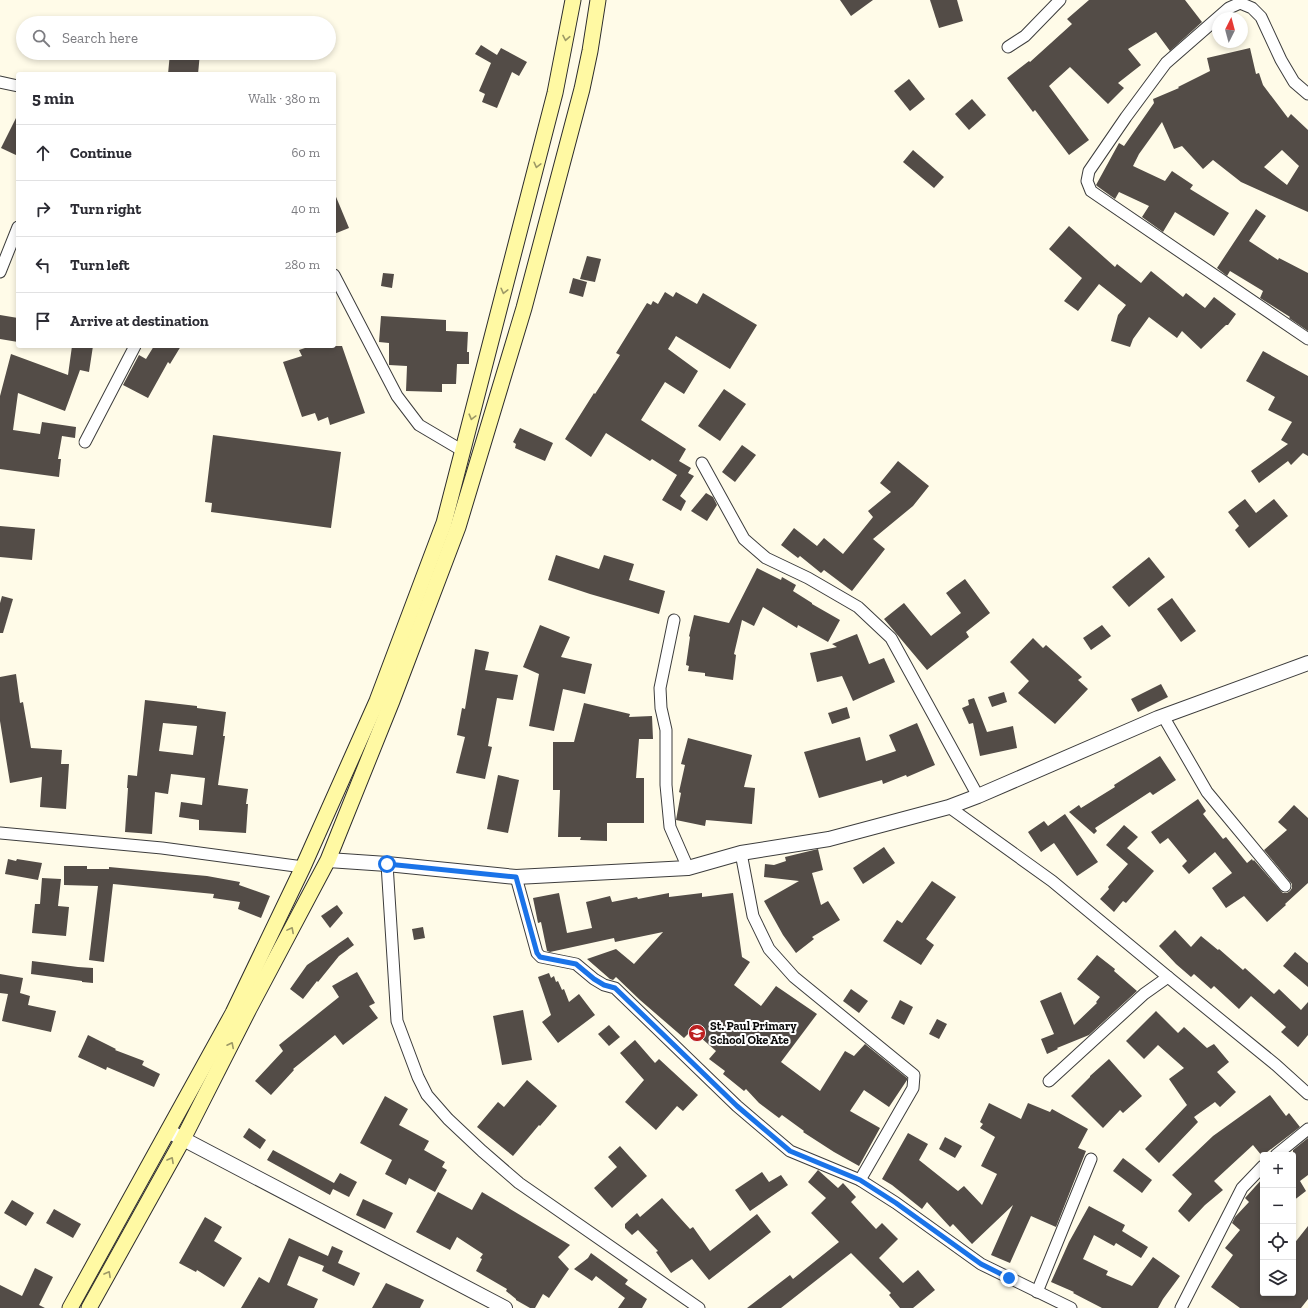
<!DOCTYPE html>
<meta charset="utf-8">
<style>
body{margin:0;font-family:"Zilla Slab",serif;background:#f2f2f3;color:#2b2b33}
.controls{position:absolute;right:12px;bottom:12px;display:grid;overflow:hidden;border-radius:4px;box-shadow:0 2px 6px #0003}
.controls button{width:36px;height:36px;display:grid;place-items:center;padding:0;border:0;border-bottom:1px solid #e1e1e2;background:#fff;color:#2b2b33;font:20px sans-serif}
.compass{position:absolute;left:1212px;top:12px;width:36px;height:36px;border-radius:50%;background:#fff;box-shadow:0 2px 6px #0003;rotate:6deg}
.stop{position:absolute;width:12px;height:12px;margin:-9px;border:3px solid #1a73e8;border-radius:50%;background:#fff}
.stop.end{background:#1a73e8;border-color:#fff;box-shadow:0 1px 4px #0008}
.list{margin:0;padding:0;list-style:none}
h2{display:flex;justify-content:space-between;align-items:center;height:52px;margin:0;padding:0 16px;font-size:17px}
h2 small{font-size:13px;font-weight:400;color:#7c7c81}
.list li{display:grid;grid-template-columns:26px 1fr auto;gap:12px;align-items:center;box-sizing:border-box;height:56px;padding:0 16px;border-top:1px solid #e1e1e2}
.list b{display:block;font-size:15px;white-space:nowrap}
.list em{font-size:13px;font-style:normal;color:#7c7c81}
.icon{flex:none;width:22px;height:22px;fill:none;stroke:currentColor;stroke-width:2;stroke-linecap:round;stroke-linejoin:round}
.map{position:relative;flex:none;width:1308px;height:1308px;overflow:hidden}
.search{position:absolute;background:#fff;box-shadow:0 2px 6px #0003;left:16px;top:16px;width:320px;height:44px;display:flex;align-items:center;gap:10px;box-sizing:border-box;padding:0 14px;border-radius:22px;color:#7c7c81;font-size:15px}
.panel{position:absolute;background:#fff;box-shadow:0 2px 6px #0003;left:16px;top:72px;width:320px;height:276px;border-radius:4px}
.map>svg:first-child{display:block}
</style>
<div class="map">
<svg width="1308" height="1308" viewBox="0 0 1308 1308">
<rect width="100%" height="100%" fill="#fffbe8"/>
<!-- building -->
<g fill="#534c47" fill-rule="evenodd">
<path d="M840 0H873L851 16Z"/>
<path d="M930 0H957L963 21 939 28Z"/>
<path d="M1089 0H1185L1202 22 1170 51 1156 32 1128 49 1141 65 1118 83 1124 88 1108 104 1070 67 1049 86 1089 140 1069 155 1035 110 1033 112 1007 78 1029 61 1030 62 1072 24 1067 19Z"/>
<path d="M481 45 497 55 501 48 527 62 519 76 512 72 497 108 482 102 485 94 479 91 491 63 475 54Z"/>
<path d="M1250 48 1256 74 1259 73 1263 85 1288 118 1291 114 1308 130V212L1241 182 1213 160 1203 169 1182 146 1174 149 1162 122 1139 154 1133 166 1165 181 1172 171 1193 185 1190 189 1229 213 1214 236 1175 212 1163 232 1142 217 1149 206 1119 192 1115 199 1097 186 1096 185 1119 143 1124 146 1154 103 1153 99 1179 88 1178 87 1210 71 1207 58ZM1282 150 1299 166 1287 185 1264 167Z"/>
<path d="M170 53H200L198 74H168Z"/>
<path d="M909 79 925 99 910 111 894 91Z"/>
<path d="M972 99 986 115 969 130 955 114Z"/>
<path d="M18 114V156L1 148Z"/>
<path d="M913 150 944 177 934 188 903 162Z"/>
<path d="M334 192 349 228 334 234Z"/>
<path d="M1256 209 1266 216 1249 241 1278 260 1279 258 1308 273V331L1289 318 1290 317 1260 298 1263 291 1230 271 1227 276 1217 268Z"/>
<path d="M1069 226 1115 267 1117 264 1141 283 1151 271 1183 297 1186 293 1205 308 1214 297 1236 314 1228 325H1226L1201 349 1182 331 1177 338 1149 317 1133 339 1130 347 1111 341 1118 315 1126 305 1099 284 1078 311 1064 301 1082 278 1049 249Z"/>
<path d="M587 256 601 259 595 282 580 279Z"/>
<path d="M383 273 394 274 392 288 381 286Z"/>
<path d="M573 278 587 282 583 297 569 293Z"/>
<path d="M665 292 673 297 676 292 697 304 703 293 757 325 730 369 676 336 668 349 698 371 684 394 665 382 641 420 686 449 679 461 691 468 688 473 694 476 680 496 686 501 681 511 662 500 677 475 652 459 650 461 606 433 591 457 565 439 594 393 595 394 620 355 616 353 647 303 651 305 653 301 658 304Z"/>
<path d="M0 315 18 318V342L0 339Z"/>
<path d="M381 316 446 320V331L468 332 467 352H469V364H457L456 384H442V392L406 391 407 366 389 365V343L379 342Z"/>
<path d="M72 346H93L89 372 80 370 65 411 18 393 13 430 40 434 42 422 76 427 75 438 62 436 58 459H61L59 477 0 469V396L11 354 68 375Z"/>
<path d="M154 346H181L170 364 168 362 148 398 123 385 139 355 146 359Z"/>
<path d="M311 346H342L365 413 330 425 328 417 318 421 315 413 302 417 283 362 302 356 299 350Z"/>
<path d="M1263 351 1286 364 1308 376V456L1303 453 1291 465 1288 461 1259 483 1251 471 1288 444 1281 440 1292 422 1268 410 1275 397 1246 381Z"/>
<path d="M724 389 746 404 720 441 698 426Z"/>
<path d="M520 428 553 443 545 461 515 448 516 444 513 442Z"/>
<path d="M213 435 341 452 331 528 211 512 212 503 205 502Z"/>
<path d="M742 445 756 455 735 482 722 472Z"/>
<path d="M898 461 929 486 913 506 873 539 885 549 852 591 824 570 821 573 800 556 798 558 781 545 794 528 817 546 824 538 843 554 873 517 868 511 891 492 880 483Z"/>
<path d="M706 493 713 497 717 505 707 521 691 511Z"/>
<path d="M1245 499 1256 513 1274 499 1288 516 1249 548 1235 530 1239 526 1228 512Z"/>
<path d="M0 526 35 529 32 560 0 557Z"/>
<path d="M556 555 599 569 604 555 634 564 629 580 665 591 659 614 590 594 548 580Z"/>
<path d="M1149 557 1165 577 1129 607 1112 587Z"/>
<path d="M757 568 781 580 782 577 796 585 793 591 812 603V604L840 620 828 642 798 625 797 628 763 607 754 626 742 620 734 654 736 655 733 680 705 676V673L688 671 689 666 686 665 690 637 689 636 694 615 729 623Z"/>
<path d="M965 579 990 613 966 632 969 637 927 670 884 619 904 603 931 636 961 613 946 593Z"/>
<path d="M2 596 13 599 3 633H0V603Z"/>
<path d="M1172 598 1196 631 1181 642 1157 609Z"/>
<path d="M540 625 570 637 561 657 592 664 585 694 563 689 554 731 529 726 539 674 523 667Z"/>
<path d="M1102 625 1111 636 1091 650 1083 638Z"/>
<path d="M857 634 869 664 884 658 895 682 853 701 842 676 817 682 810 653 837 647 832 644Z"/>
<path d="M1033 638 1043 648 1046 645 1082 677 1078 680 1088 689 1055 724 1018 693 1029 681 1010 662Z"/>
<path d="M475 649 489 652 485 670 518 675 513 700 497 698 488 746 492 747 485 779 456 773 465 737 457 735 462 708 465 709Z"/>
<path d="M16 674 20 703 23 702 31 748 62 750 61 764H69L66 809 40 807 42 777 10 783 0 721V677Z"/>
<path d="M1161 684 1168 697 1138 712 1131 699Z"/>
<path d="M1004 692 1007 702 992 707 988 697Z"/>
<path d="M974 698 987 732 1013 726 1017 748 980 756 973 723 969 724 962 708 969 705 968 700Z"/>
<path d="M145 700 197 706V708L226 712 223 736H225L218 785 248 789 246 804H248L246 833 199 830V820L179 817 181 802 202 805 205 778 171 774 168 794 155 792 152 834 125 832 128 788H127L128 775 137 776ZM163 723 197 726 193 755 159 751Z"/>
<path d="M584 703 630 714 629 717 652 716 653 739H639L636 778H644V823H607V841L580 840 581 837H558L560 790H553V742H574Z"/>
<path d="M847 707 850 718 832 724 828 713Z"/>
<path d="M917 723 935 765 907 777 906 775 883 784 882 780 819 798 804 752 860 737 866 761 896 751 889 735Z"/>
<path d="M688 738 752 755 744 787 755 788 752 824 706 820 705 826 676 820 681 793 679 792 685 765 681 764Z"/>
<path d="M1160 756 1176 780 1153 795 1150 792 1095 828 1097 831 1094 834 1069 812 1079 805 1081 808 1115 787 1114 785Z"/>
<path d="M498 775 519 780 508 833 487 829Z"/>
<path d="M1198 799 1206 811 1203 814 1223 839 1226 837 1247 863 1252 859 1253 861 1254 860 1280 890 1283 893H1287L1290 891 1292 888V884L1264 850 1287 830 1278 822 1294 805 1308 818V883L1285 904 1286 905 1267 922 1244 896 1226 908 1212 888 1232 873 1215 852 1189 874 1182 866 1187 861 1168 838 1160 844 1151 832Z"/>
<path d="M1065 814 1098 862 1077 876 1054 843 1041 852 1028 832 1044 821 1048 826Z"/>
<path d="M1124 825 1138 837 1127 848 1154 871 1126 903 1123 901 1114 912 1100 899 1109 889 1108 887 1128 864 1106 845Z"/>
<path d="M884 847 895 863 863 884 853 868Z"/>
<path d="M818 849 823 870 812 873 821 905 828 901 840 920 812 937 814 939 796 953 783 935 764 901 799 881 764 877 765 864 774 865 786 861 785 857Z"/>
<path d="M8 859 16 861 17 859 42 863 38 880 5 874Z"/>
<path d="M64 866H87V869H109V867L207 876 240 882 239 885 270 896 261 918 238 909 240 902 213 898 214 894 113 884 104 962 89 960 98 886 64 885Z"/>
<path d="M42 878 61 879 58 906 69 907 66 936 32 933 35 904H40Z"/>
<path d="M932 881 956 897 926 939 934 945 921 965 883 941 897 920 902 923Z"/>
<path d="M559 893 567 933 592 928 586 902 610 896 612 902 637 897 638 899 669 893V897L702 893V897L733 893 742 957 750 962 734 985 761 1006 776 986 817 1014 781 1062 820 1091 845 1051 854 1056 865 1044 907 1078V1080L889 1107 864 1090 850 1111 880 1128 859 1166 834 1152 803 1132 804 1131 782 1115 779 1118 759 1103 746 1089 744 1091 723 1074 725 1071 709 1059 716 1051 692 1030 684 1038 640 1000 616 977 613 980 610 979 587 959 616 949 634 964 663 932 615 942 614 938 550 952 547 951 541 922 538 923 533 898Z"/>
<path d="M337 905 343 913 330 928 321 916Z"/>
<path d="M423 927 425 938 414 940 412 929Z"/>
<path d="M1175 930 1191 947 1201 936 1218 950 1219 949 1243 970 1245 968 1274 994 1279 989 1301 1010 1308 1002V1035L1298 1047 1281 1032 1286 1027 1251 996 1239 1009 1214 986 1211 989 1194 974 1191 977 1176 964 1159 946Z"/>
<path d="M348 937 354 945 339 956 318 982 317 981 303 999 290 989 307 965Z"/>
<path d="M1295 952 1308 963V987L1283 966Z"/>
<path d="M1097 955 1115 969 1114 971 1137 991 1089 1035 1057 1048 1058 1049 1047 1054 1041 1039 1054 1034 1040 1001 1061 992 1074 1025 1097 1003 1096 1002 1100 997 1077 979Z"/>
<path d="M32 961 78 967 93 968V983L82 982V981L31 974Z"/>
<path d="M357 972 375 1003 369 1006 378 1018 343 1045 335 1035 293 1069 294 1070 271 1095 255 1081 283 1051 279 1045 339 997 332 986Z"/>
<path d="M549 973 551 978 554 976 556 982 558 981 562 990 564 989 569 1002 579 994 595 1015 558 1043 542 1022 551 1015 538 977Z"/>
<path d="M0 974 23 978 20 993 30 996 28 1005 56 1011 51 1032 2 1021 8 994 0 993Z"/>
<path d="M851 989 868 1001 859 1013 843 1001Z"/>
<path d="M900 1000 913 1007 904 1025 891 1018Z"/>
<path d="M523 1010 532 1060 502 1065 493 1016Z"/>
<path d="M1156 1011 1178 1033 1184 1027 1207 1048 1214 1044 1229 1062 1217 1072 1236 1092 1220 1107 1215 1102 1194 1117 1198 1122 1159 1163 1145 1149 1187 1105 1169 1079 1184 1068 1158 1045 1144 1059 1126 1041Z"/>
<path d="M937 1019 947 1024 939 1039 929 1034Z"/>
<path d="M609 1025 620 1037 609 1046 598 1034Z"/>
<path d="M88 1035 116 1049 115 1050 144 1061 142 1065 160 1074 154 1087 107 1067 106 1070 78 1057Z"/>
<path d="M635 1040 655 1063 659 1059 698 1095 683 1111 677 1106 656 1130 625 1102 644 1080 620 1053Z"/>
<path d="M1109 1059 1142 1096 1123 1113 1120 1110 1103 1128 1071 1096 1090 1077V1076Z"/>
<path d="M527 1080 557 1106 540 1126 539 1125 513 1156 477 1127 498 1102 504 1107Z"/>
<path d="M1270 1095 1286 1116 1289 1113 1300 1127 1262 1156 1253 1145 1214 1181 1223 1190 1205 1205 1189 1222 1178 1211 1192 1194 1172 1175 1213 1136Z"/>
<path d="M385 1096 408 1109 399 1125 429 1141 424 1150 445 1162 442 1167 447 1170 435 1192 409 1178 406 1185 385 1174 392 1160 360 1143Z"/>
<path d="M989 1103 1021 1119 1028 1103 1050 1112 1052 1109 1088 1129 1078 1148 1086 1151 1056 1227 1031 1216 1010 1263 991 1255 1013 1205 972 1244 953 1224 950 1227 927 1202 922 1209 892 1185 882 1179 908 1133 928 1144 919 1160 958 1191 964 1186 982 1205 997 1174 981 1166 995 1137 980 1128 983 1124 980 1122Z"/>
<path d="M249 1128 266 1140 260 1149 243 1137Z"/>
<path d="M945 1137 962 1146 955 1158 939 1149Z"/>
<path d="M1308 1138V1175L1300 1181 1306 1191 1293 1201V1150Z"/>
<path d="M620 1146 647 1176 612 1208 594 1188 617 1167 608 1157Z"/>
<path d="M273 1150 334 1183 340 1173 357 1182 349 1197 333 1189 330 1195 267 1160Z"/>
<path d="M1123 1158 1152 1180 1142 1193 1113 1171Z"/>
<path d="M818 1170 838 1188 843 1183 856 1197 851 1202 876 1229 882 1223 898 1239 879 1258 903 1283 918 1270 935 1290 913 1308H900L889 1295 891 1293 851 1253 781 1308H747L790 1275 793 1279 839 1242 811 1213 826 1198 808 1182Z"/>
<path d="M762 1172 769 1182 781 1175 788 1185 750 1211 735 1190Z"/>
<path d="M1263 1178V1293H1293V1245L1308 1226V1299L1301 1308H1240L1211 1287 1233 1255 1225 1248 1240 1230 1232 1223 1235 1217 1249 1202 1245 1198Z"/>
<path d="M438 1192 472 1210 482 1192 570 1245 558 1257 569 1269 549 1298 543 1294 535 1308H530L516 1300V1299L506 1291 507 1289 476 1271 482 1259 480 1258 483 1254 457 1237 450 1250 416 1232Z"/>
<path d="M662 1198 690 1229 693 1227 710 1251 757 1214 771 1232 709 1280 692 1259 671 1273 656 1252 658 1251 638 1230 632 1235 625 1228V1224L637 1213 640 1217Z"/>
<path d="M363 1199 393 1213 385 1229 356 1215Z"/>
<path d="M12 1200 34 1213 26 1226 4 1213Z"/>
<path d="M1089 1206 1125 1225 1122 1231 1148 1247 1141 1258 1116 1243 1114 1246 1094 1235 1083 1259 1108 1271 1106 1275 1132 1286 1153 1257 1180 1276 1163 1299 1158 1308H1102L1073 1293 1074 1292 1051 1282 1069 1242Z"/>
<path d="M54 1209 81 1224 73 1238 46 1223Z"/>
<path d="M205 1217 222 1227 214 1241 242 1258 224 1287 197 1270 196 1272 179 1263Z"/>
<path d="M289 1238 328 1256 332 1246 343 1251 338 1263 360 1273 354 1286 322 1271 324 1266 299 1256 287 1285 318 1299 314 1308H241L259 1277 269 1283Z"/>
<path d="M591 1253 628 1280 625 1284 647 1299 642 1308H618L625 1298 596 1276 592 1281 574 1269 588 1258Z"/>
<path d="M35 1268 53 1277 39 1305 45 1308H0V1285L22 1296Z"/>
<path d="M386 1283 424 1300 420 1308H372Z"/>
</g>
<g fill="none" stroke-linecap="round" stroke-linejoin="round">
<defs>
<g id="minor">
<path d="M1008 47 1025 36 1060 0"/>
<path d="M0 82 18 86"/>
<path d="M1308 94 1294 82 1281 60 1261 17 1252 8 1240 3 1229 8 1166 63 1126 117 1089 171 1087 181 1091 191 1308 339"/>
<path d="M0 272 18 227"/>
<path d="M334 275 397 396 419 425 463 451"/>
<path d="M85 442 135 346"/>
<path d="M702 463 744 539 766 558 808 578 858 607 891 638 978 796"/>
<path d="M674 620 660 688 661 708 666 730V785L670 827 688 868"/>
<path d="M1163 716 1207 792 1285 886"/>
<path d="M949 807 1052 881 1168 977 1276 1065 1308 1094"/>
<path d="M0 833 162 848 303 867"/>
<path d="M741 853 753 916 769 949 794 977 914 1075 913 1088 860 1180"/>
<path d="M387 864 397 1021 418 1077 427 1095 448 1119 482 1151 519 1183 699 1308"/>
<path d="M516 877 537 953 541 957 576 964 594 979 604 985 615 988 737 1106 790 1151 860 1180 896 1203 981 1264 1071 1308"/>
<path d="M1049 1081 1144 994 1168 977"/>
<path d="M1276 1155 1308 1129"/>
<path d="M1037 1292 1091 1159"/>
<path d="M1181 1308 1242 1188 1263 1166"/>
</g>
<g id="tertiary">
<path d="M328 860 387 864 516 877 688 868 741 853 829 839 949 807 978 796 1158 718 1308 663"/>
<path d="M168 1131 505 1308"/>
</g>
<g id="secondary">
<path d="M70 1308 233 1013 303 867 377 701 444 523 555 93 573 0"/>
<path d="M89 1308 183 1139 249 1009 328 860 392 701 458 527 524 308 582 89 590 51 598 0"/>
</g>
</defs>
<!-- minor casing -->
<use href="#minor" stroke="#3d3d3d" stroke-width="13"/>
<!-- tertiary casing -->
<use href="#tertiary" stroke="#3d3d3d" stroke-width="16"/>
<!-- secondary casing -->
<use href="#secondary" stroke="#2c2c2c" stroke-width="17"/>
<!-- minor -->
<use href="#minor" stroke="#fff" stroke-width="11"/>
<!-- tertiary -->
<use href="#tertiary" stroke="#fff" stroke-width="14"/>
<!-- secondary -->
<use href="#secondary" stroke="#fff9a3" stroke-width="15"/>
</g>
<!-- one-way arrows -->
<defs><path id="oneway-chevron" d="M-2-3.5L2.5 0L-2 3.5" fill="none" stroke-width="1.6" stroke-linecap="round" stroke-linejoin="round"/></defs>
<g stroke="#9d9966">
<use href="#oneway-chevron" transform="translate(566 38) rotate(101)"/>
<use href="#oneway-chevron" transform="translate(537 165) rotate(104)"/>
<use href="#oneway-chevron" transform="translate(504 291) rotate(104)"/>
<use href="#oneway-chevron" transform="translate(472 417) rotate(105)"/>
<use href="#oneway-chevron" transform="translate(291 930) rotate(-62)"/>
<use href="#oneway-chevron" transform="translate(231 1045) rotate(-63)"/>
<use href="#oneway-chevron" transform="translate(171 1160) rotate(-61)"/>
<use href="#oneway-chevron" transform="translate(108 1274) rotate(-61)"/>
</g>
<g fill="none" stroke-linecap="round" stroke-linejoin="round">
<!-- route -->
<path stroke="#1a73e8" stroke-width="5" d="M387 864 516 877 537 953 540 957 576 964 594 979 604 985 615 988 737 1106 790 1151 860 1180 896 1203 981 1264 1009 1278"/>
</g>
<!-- icons -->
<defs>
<symbol id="school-disc" viewBox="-11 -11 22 22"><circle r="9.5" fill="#bc2021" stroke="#fff"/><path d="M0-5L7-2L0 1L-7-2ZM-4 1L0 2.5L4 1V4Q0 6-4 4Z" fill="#fff"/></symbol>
</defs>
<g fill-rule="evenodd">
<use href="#school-disc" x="687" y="1023" width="20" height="20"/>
</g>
<g text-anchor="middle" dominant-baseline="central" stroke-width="4" stroke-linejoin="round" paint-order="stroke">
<!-- poi labels -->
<g font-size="12" font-weight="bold" fill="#0a0a0a" stroke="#fff" text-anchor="start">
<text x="710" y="1026">St. Paul Primary<tspan x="710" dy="14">School Oke Ate</tspan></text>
</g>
</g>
</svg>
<div class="controls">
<button>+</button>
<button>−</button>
<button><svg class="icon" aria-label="locate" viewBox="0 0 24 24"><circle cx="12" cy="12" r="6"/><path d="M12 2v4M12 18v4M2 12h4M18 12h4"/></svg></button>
<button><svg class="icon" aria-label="layers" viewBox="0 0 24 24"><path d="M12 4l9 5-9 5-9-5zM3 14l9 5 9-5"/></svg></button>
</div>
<svg class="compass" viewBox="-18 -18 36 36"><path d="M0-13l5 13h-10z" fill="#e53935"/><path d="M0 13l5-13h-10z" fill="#7c7c81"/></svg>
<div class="stop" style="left:387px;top:864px"></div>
<div class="stop end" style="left:1009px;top:1278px"></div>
<div class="search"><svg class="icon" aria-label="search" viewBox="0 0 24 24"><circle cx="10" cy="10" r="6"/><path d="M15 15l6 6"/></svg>Search here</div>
<section class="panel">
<h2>5 min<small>Walk · 380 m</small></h2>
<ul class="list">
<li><svg class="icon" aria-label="ahead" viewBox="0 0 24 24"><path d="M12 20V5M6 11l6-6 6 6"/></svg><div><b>Continue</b></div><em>60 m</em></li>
<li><svg class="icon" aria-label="right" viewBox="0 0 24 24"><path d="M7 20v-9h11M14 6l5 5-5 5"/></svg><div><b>Turn right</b></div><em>40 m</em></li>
<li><svg class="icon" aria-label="left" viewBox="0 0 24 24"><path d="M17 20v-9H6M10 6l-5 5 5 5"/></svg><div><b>Turn left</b></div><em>280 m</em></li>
<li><svg class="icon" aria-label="arrive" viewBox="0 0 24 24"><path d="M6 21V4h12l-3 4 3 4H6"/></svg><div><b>Arrive at destination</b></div></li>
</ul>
</section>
</div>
